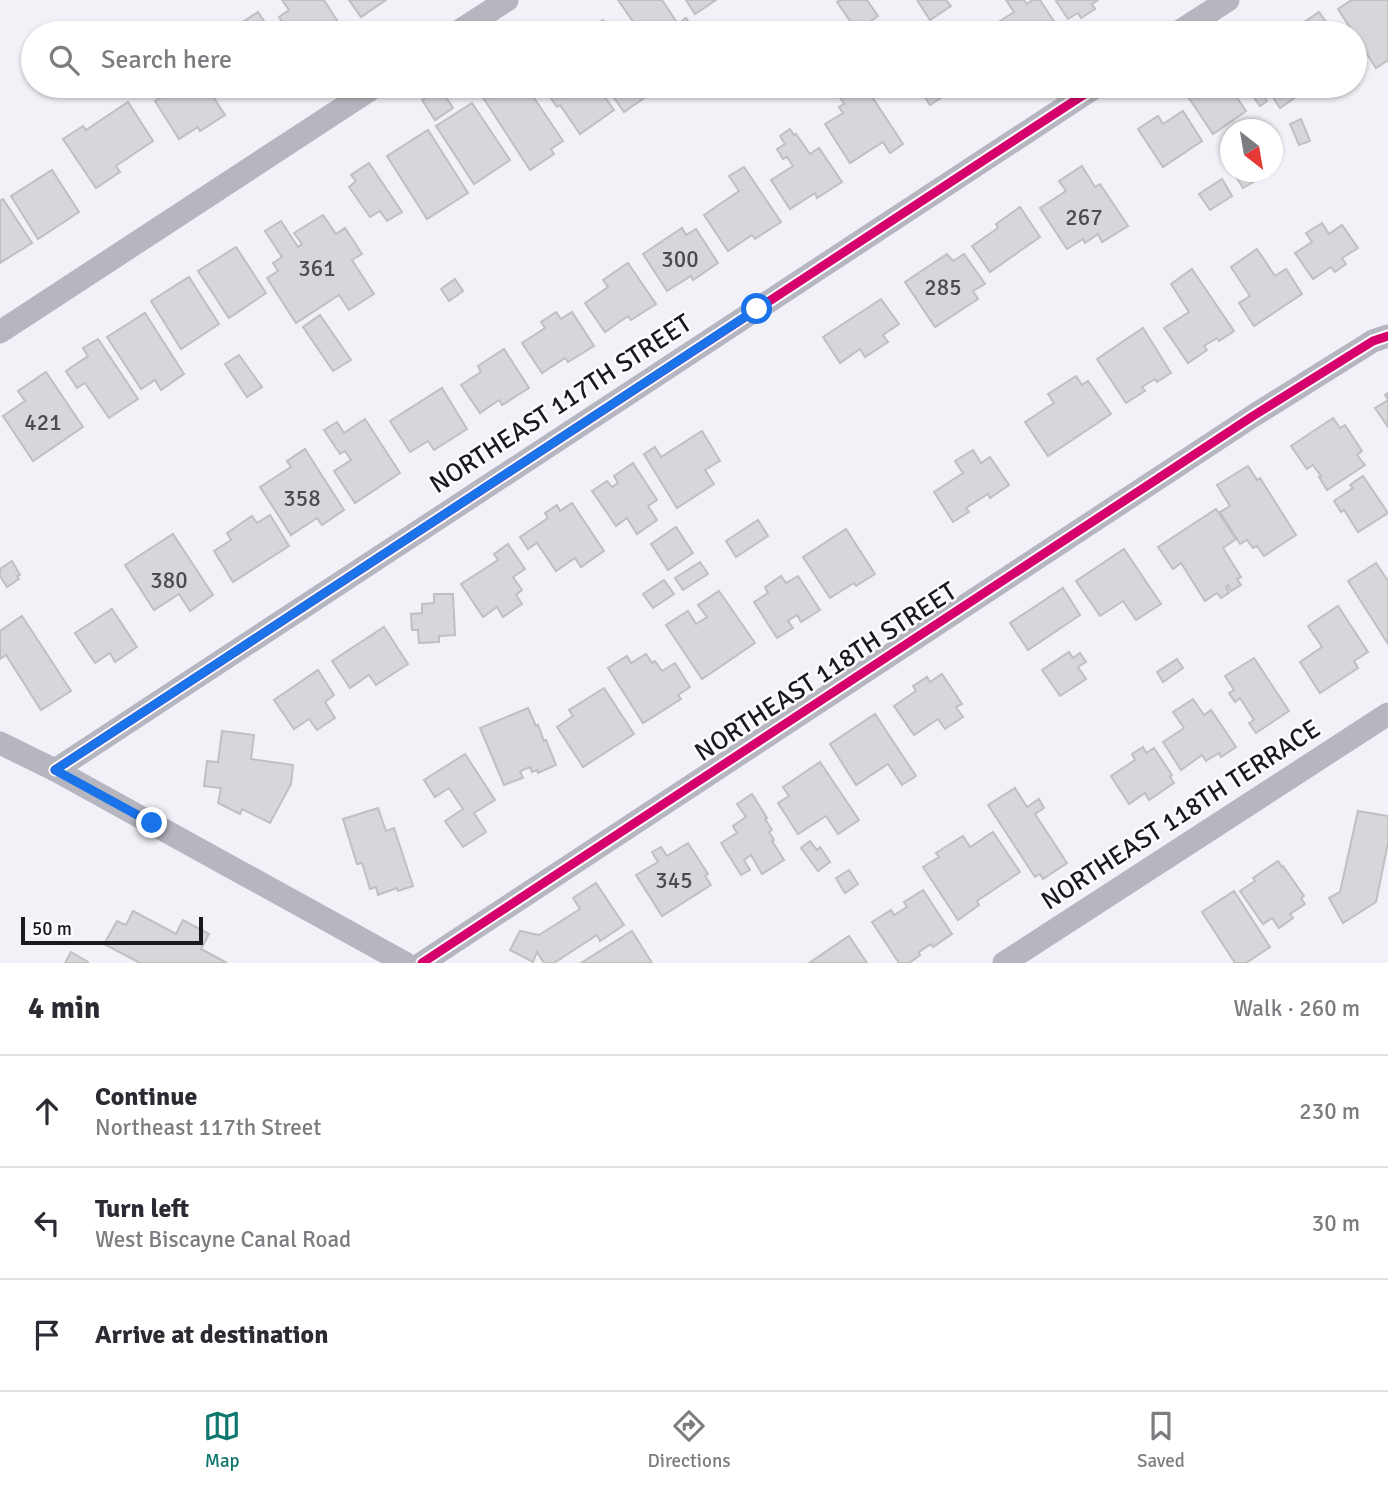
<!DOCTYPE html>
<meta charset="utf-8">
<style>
body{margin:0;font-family:Signika,sans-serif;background:#f7f7f7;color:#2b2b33}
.compass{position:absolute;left:1220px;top:119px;width:63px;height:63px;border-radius:50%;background:#fff;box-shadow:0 2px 5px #0004;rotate:149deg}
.scale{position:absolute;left:21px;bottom:18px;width:182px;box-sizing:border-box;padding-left:7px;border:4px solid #1a1a1e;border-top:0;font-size:19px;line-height:24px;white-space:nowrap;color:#1a1a1e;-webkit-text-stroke:5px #fdfdff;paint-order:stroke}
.stop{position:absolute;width:21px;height:21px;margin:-16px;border:5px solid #1a73e8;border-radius:50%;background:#fff}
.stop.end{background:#1a73e8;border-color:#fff;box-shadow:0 2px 7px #0008}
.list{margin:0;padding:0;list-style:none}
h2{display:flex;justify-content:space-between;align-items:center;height:91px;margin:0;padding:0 28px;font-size:30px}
h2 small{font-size:23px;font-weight:400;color:#7c7c81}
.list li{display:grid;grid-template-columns:46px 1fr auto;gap:21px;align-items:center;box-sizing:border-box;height:112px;padding:0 28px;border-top:2px solid #e1e1e2}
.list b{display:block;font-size:26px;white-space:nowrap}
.list p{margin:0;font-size:23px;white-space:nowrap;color:#7c7c81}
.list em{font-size:23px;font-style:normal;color:#7c7c81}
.icon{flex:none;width:38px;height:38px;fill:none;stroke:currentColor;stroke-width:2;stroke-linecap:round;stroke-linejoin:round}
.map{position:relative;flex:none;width:1388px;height:963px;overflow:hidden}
.search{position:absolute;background:#fff;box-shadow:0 2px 5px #0004;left:21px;right:21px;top:21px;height:77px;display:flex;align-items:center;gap:18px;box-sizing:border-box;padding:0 24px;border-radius:38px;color:#7c7c81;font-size:26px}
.sheet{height:427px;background:#fff}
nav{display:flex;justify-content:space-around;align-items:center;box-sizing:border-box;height:98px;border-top:2px solid #e1e1e2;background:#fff;font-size:19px;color:#7c7c81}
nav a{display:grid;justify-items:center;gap:4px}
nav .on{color:#0f766e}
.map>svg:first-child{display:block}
</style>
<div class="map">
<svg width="1388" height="963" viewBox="0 0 1388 963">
<rect width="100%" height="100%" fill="#f1f1f7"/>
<!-- building -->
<g fill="#d7d7db" stroke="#bfbfc4" stroke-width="2">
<path d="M282 0H324L345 33H289L279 17 289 10Z"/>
<path d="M349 0H386L361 17Z"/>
<path d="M618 0H662L678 24 686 18 694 30 689 33H641Z"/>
<path d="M686 0H716L695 14Z"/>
<path d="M841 0H867L878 16 857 31 837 2Z"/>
<path d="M917 0H946L951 6 930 20Z"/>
<path d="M1006 0H1024L1027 4 1032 0H1040L1061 32 1059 33H1008L1000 21 1014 12Z"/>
<path d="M1058 0H1098L1092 4 1095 9 1081 18 1078 13 1068 19 1056 1Z"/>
<path d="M1350 0H1388V60L1376 68 1338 9 1350 1Z"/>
<path d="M258 12 272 33H226Z"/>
<path d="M1319 12 1334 33H1296L1306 26 1303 23Z"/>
<path d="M603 20 610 31 622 23 629 33H593L590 28Z"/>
<path d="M165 86H206L225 115 200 131 198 127 179 139 155 101 169 92Z"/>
<path d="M228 86H253L236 97Z"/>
<path d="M497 86H526L563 141 551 149 554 154 530 170 482 96Z"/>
<path d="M542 86H597L614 110 580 134 560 105 557 107Z"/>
<path d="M606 86H650L654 91 624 112Z"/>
<path d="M838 86H865L903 144 890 153 883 142 850 163 825 124 843 113 839 107 844 104 834 88Z"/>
<path d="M918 86H958L930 105Z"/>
<path d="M1207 86H1229L1246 111 1213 134 1189 98Z"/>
<path d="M1246 86H1291L1290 87 1296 97 1280 108 1269 91 1263 95 1267 101 1260 106Z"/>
<path d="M440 88 453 108 435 120 422 100Z"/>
<path d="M128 102 153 141 116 166 120 172 96 188 63 139 83 126 86 130Z"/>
<path d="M472 103 510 160 474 184 436 126Z"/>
<path d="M1183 111 1202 141 1163 167 1138 129 1158 116 1163 124Z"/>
<path d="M1301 119 1310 141 1299 145 1290 124Z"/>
<path d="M790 129 794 135 796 134 810 154 819 148 842 182 817 198 815 193 790 209 771 180 793 166 787 157 783 159 777 149 785 144 780 136Z"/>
<path d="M428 130 468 193 427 219 387 156Z"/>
<path d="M369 163 402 212 387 221 380 211 370 217 349 187 356 181 351 175Z"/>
<path d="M1082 166 1095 187 1100 184 1128 226 1102 242 1098 234 1085 243 1083 239 1067 249 1040 208 1066 191 1059 181Z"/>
<path d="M744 167 781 222 755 239 752 235 728 251 704 215 739 191 729 176Z"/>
<path d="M52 170 79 212 38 239 11 196Z"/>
<path d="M1233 172H1249L1255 181 1243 188Z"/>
<path d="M1222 179 1232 196 1210 210 1199 194Z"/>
<path d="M3 199 32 243 0 263V201Z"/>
<path d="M1020 207 1040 237 990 272 972 246 998 228 996 224Z"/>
<path d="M323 215 336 234 345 228 362 254 352 260 374 294 349 310 339 295 296 323 267 278 278 271 273 263 282 257 265 231 281 221 298 247 302 244 294 233Z"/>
<path d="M1322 223 1329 234 1342 225 1358 248 1342 258 1346 264 1335 272 1331 267 1313 279 1295 253 1312 242 1306 233Z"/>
<path d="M682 228 686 235 696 229 718 263 693 280 691 276 667 291 643 254Z"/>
<path d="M236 247 266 293 229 318 198 271Z"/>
<path d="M1257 249 1275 276 1286 269 1302 294 1254 326 1239 303 1250 296 1231 267Z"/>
<path d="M947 254 953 261 964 254 985 284 973 291 978 299 935 327 905 282Z"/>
<path d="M628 263 656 304 631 320 628 316 605 332 585 303 608 287 603 280Z"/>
<path d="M1192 269 1234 331 1219 341 1217 338 1204 346 1207 350 1188 363 1164 328 1189 312 1171 284Z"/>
<path d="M189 277 219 324 181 349 151 301Z"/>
<path d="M455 279 463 291 449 301 441 289Z"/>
<path d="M881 299 899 324 883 335 888 342 865 357 860 349 840 363 823 337Z"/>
<path d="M556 312 561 319 572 312 594 346 568 362 565 358 542 373 522 343 545 328 541 322Z"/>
<path d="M145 313 184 374 161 390 155 380 141 389 107 337Z"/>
<path d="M320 315 351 360 333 371 303 327Z"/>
<path d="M1143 328 1171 373 1157 382 1155 379 1142 387 1145 391 1126 403 1097 359Z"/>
<path d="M98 339 138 399 109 418 85 383 77 388 66 371 88 356 83 348Z"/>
<path d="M504 349 529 388 502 405 499 400 480 413 461 385 481 372 478 366Z"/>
<path d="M239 355 262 387 247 397 225 364Z"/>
<path d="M46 372 83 427 33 461 3 416 25 401 18 391Z"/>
<path d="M1076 376 1082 385 1088 381 1111 414 1048 456 1025 422 1054 403 1048 394Z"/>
<path d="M442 388 467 429 434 450 428 441 410 452 390 421Z"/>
<path d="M1388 393V427L1375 408 1388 400 1385 395Z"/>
<path d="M1333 418 1340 428 1345 425 1362 451 1357 455 1365 465 1327 490 1319 477 1321 476 1313 465 1307 469 1291 446Z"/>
<path d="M365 419 400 473 355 503 334 471 351 460 345 451 340 454 324 430 337 422 344 433Z"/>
<path d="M702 431 720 461 705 470 714 484 677 508 644 454 655 447 661 457Z"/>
<path d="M305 449 344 510 322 525 317 518 291 535 260 487 291 467 287 461Z"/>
<path d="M973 450 981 463 990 457 1009 485 990 498 988 494 966 508 969 512 953 522 934 492 963 473 955 461Z"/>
<path d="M633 463 657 500 648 506 657 520 637 534 627 518 616 526 592 491 607 481 612 487 618 483 614 476Z"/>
<path d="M1248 466 1257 480 1260 478 1296 535 1264 556 1257 546 1253 548 1247 540 1240 544 1220 512 1230 506 1217 485Z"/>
<path d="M1363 476 1388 513 1358 532 1344 510 1341 512 1334 501 1353 488 1350 485Z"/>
<path d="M572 503 604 551 581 567 575 558 556 571 537 543 528 549 520 537 548 518 545 513 557 505 560 511Z"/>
<path d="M1216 509 1236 539 1223 548 1241 577 1237 579 1241 585 1231 591 1228 585 1226 587 1229 593 1221 598 1217 593 1205 601 1181 563 1173 569 1158 547Z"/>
<path d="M270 515 289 546 233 582 214 551 231 540 227 533 252 516 257 523Z"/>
<path d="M758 520 768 536 736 557 726 541Z"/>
<path d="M676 527 693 553 668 570 651 544Z"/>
<path d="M846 529 875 574 856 586 854 583 830 598 803 557Z"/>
<path d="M173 534 213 595 190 611 179 594 154 610 125 565Z"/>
<path d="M508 544 525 569 513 577 522 590 516 595 522 604 503 617 497 607 483 617 461 584 498 560 494 554Z"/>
<path d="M1124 549 1161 604 1136 620 1123 601 1100 616 1076 581Z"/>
<path d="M12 561 20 575 17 576 19 579 7 587 0 576V569Z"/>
<path d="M700 562 708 574 683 590 675 578Z"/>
<path d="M1376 563 1388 581V644L1348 581Z"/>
<path d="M781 576 786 583 798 576 820 610 801 622 797 615 788 621 793 628 777 638 754 602 768 593 765 587Z"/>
<path d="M664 580 674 594 653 608 643 594Z"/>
<path d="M1063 588 1080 615 1028 650 1010 623Z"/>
<path d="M719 591 755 643 702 679 666 625 688 611 696 624 707 617 698 605Z"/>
<path d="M434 594H453L455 635 439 636V642L419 643 418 630H412L411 614 422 613V604L434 603Z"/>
<path d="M1338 606 1368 652 1354 661 1358 668 1320 693 1300 662 1322 647 1308 626Z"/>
<path d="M112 609 137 647 115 662 110 653 95 663 75 633Z"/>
<path d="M22 616 71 691 41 710 6 655 0 659V631Z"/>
<path d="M384 627 408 664 376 685 369 675 350 688 332 661Z"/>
<path d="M1069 652 1073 658 1080 653 1086 662 1078 667 1086 679 1060 696 1042 670Z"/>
<path d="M646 654 652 663 655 661 662 671 675 663 690 687 678 695 681 699 643 723 608 668 627 656 631 663Z"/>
<path d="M1254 658 1289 711 1256 733 1249 723 1254 720 1240 698 1235 702 1229 693 1234 690 1225 676Z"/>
<path d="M1177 659 1183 668 1163 682 1157 672Z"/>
<path d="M318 670 334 695 325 702 335 718 317 730 309 719 294 729 274 700Z"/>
<path d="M942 674 962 704 956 707 963 717 945 729 938 719 914 735 894 706 916 691 913 686 927 677 930 682Z"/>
<path d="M604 688 634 734 583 767 557 727 573 716 569 710Z"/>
<path d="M1193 699 1204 715 1211 710 1236 747 1221 757 1219 753 1206 761 1202 755 1181 770 1163 742 1184 728 1173 712Z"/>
<path d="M528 708 536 726 538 725 544 741 546 740 556 765 538 773 537 770 532 772 530 767 520 771 523 778 504 785 480 728Z"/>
<path d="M875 714 916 776 902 785 888 764 856 785 830 744Z"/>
<path d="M222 731 254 735 251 759 293 765 291 784 270 823 242 809 240 814 218 803 221 788 204 786 207 761 218 762Z"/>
<path d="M1143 747 1146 753 1154 748 1172 775 1170 777 1174 783 1149 800 1145 793 1129 804 1111 776 1135 760 1132 754Z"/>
<path d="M465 754 495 800 474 813 486 832 463 847 445 821 463 809 449 788 435 797 424 780Z"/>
<path d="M820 762 859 820 838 834 826 816 798 834 778 803 789 796 783 787Z"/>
<path d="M1015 788 1027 807 1039 799 1044 808 1035 814 1067 863 1043 879 1040 874 1035 877 988 805Z"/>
<path d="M752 794 767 818 765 819 772 830 769 832 774 840 772 841 784 860 762 874 751 855 744 860 750 870 741 875 721 843 737 833 733 826 746 817 737 804Z"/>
<path d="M378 808 386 831 394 828 413 886 398 891 397 888 378 895 376 887 370 889 362 863 357 864 343 819Z"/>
<path d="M1358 811 1388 816V843L1376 902 1343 923 1329 898 1340 892Z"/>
<path d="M993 832 1020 872 977 901 979 905 958 920 923 867 939 857 936 853 963 836 970 847Z"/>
<path d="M810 841 817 850 820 847 830 862 818 871 801 848Z"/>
<path d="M688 843 708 874 705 876 711 885 662 916 636 875 658 862 652 852 661 847 667 856Z"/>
<path d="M1278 861 1282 867 1283 866 1304 896 1301 898 1305 904 1290 914 1293 918 1279 928 1272 918 1263 924 1240 891 1255 881 1253 878Z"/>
<path d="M849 870 858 884 845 893 836 878Z"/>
<path d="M596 883 624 925 600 941 597 935 554 963H544L537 952 533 962 510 950 520 931 539 935 580 909 573 898Z"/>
<path d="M923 890 952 934 933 947 931 944 919 952 920 955 909 963H899L872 922 891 910 894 915 907 907 904 902Z"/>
<path d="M1234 891 1270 947 1246 963H1235L1202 912Z"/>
<path d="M133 911 176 934 183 920 209 934 201 949 227 963H140L104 944 117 921 126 925Z"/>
<path d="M632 931 652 963H581Z"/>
<path d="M849 936 867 963H809Z"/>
<path d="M71 952 88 962V963H65Z"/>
</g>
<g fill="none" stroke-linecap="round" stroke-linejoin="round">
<!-- street -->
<g stroke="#b6b6c0" stroke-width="23">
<path d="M456 33 507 0"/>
<path d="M1177 33 1228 0"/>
<path d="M0 332 376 86"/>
<path d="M0 743 55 770 405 963"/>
<path d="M55 770 1097 86"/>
<path d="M422 963 1253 416 1373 341 1388 336"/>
<path d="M1004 963 1388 714"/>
</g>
<defs>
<g id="cycleway">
<path d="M55 770 1097 86"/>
<path d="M422 963 1253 416 1373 341 1388 336"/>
</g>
</defs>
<!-- cycleway casing -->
<use href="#cycleway" stroke="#fdfdff" stroke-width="13"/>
<!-- cycleway -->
<use href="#cycleway" stroke="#d6006c" stroke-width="9"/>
</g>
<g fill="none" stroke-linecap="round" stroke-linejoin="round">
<!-- route -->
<path stroke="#1a73e8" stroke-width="9" d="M152 823 55 770 757 309"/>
</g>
<g text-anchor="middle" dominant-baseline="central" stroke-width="5" stroke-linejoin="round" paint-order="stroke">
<!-- number labels -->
<g font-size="23" fill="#4c4c50">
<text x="1084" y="217">267</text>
<text x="680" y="259">300</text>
<text x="317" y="268">361</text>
<text x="943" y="287">285</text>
<text x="43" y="422">421</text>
<text x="302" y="498">358</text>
<text x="169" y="580">380</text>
<text x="674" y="880">345</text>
</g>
<!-- street labels -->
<g font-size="26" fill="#1a1a1e" stroke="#fdfdff">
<text transform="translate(561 404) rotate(-33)">NORTHEAST 117TH STREET</text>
<text transform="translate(826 672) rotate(-33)">NORTHEAST 118TH STREET</text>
<text transform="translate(1181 815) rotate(-33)">NORTHEAST 118TH TERRACE</text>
</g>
</g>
</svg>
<svg class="compass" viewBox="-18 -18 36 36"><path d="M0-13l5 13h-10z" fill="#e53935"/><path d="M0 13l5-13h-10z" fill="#7c7c81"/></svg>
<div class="scale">50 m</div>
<div class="stop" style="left:757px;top:309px"></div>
<div class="stop end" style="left:152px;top:823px"></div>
<div class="search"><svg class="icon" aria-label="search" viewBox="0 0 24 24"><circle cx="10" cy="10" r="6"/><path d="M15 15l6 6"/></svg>Search here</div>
</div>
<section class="sheet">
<h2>4 min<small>Walk · 260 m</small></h2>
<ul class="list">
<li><svg class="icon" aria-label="ahead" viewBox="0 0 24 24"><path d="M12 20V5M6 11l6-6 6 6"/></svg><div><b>Continue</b><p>Northeast 117th Street</p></div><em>230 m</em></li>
<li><svg class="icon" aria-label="left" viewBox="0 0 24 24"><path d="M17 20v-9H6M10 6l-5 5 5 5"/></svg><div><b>Turn left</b><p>West Biscayne Canal Road</p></div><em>30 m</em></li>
<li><svg class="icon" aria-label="arrive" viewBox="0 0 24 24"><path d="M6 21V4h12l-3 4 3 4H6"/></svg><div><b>Arrive at destination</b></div></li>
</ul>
</section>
<nav>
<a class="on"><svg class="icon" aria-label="map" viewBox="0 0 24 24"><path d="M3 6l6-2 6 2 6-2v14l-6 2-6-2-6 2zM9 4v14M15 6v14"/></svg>Map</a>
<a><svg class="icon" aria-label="directions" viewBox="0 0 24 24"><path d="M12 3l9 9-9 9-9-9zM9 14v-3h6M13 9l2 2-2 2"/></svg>Directions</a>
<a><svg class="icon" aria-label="saved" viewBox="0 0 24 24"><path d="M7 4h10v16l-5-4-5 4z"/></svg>Saved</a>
</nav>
